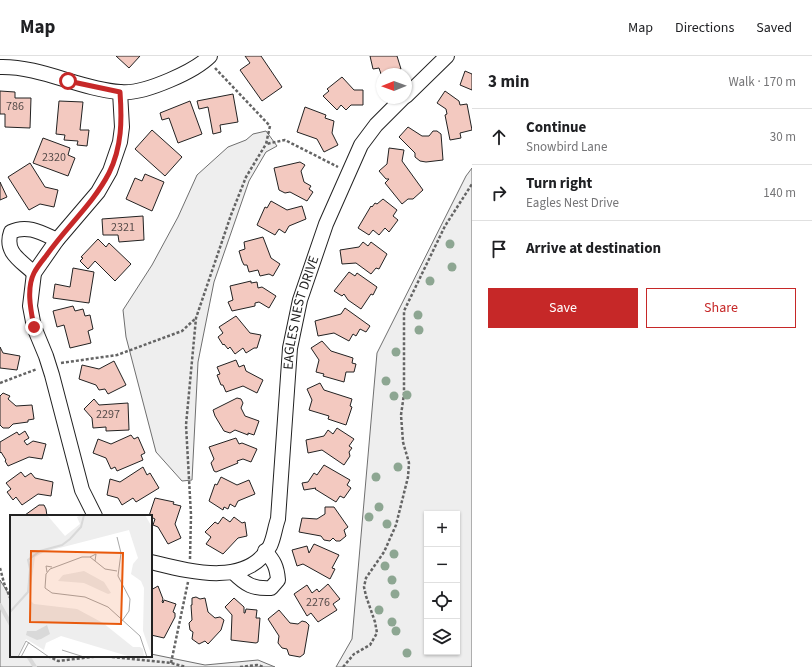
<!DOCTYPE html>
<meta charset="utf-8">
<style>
body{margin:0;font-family:"Source Sans 3",sans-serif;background:#f6f6f6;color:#202124}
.controls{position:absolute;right:12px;bottom:12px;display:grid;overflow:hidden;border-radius:0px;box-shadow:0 1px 3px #0004}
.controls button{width:36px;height:36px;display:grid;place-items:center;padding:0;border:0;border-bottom:1px solid #e0e0e0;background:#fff;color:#202124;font:20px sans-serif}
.compass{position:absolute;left:376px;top:12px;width:36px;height:36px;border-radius:50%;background:#fff;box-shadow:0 1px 3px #0004;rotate:269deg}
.stop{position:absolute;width:12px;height:12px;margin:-9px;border:3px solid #c62828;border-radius:50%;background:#fff}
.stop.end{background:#c62828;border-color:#fff;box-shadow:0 1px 4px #0008}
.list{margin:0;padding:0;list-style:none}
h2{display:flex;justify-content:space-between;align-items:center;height:52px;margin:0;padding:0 16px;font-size:17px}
h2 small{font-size:13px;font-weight:400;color:#757577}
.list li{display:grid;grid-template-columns:26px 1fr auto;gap:12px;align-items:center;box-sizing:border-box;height:56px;padding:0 16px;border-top:1px solid #e0e0e0}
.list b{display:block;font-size:15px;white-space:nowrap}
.list p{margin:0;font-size:13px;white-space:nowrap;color:#757577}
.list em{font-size:13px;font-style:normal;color:#757577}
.actions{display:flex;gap:8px;padding:12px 16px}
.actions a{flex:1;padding:9px 0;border:1px solid #c62828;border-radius:0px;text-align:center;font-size:14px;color:#c62828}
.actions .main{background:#c62828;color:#fff}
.icon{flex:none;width:22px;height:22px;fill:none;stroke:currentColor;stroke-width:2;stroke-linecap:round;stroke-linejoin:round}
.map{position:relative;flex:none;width:472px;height:611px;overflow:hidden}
header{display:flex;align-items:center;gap:24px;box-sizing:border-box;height:56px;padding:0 20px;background:#fff;border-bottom:1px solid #e0e0e0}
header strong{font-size:19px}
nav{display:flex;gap:22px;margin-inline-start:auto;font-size:14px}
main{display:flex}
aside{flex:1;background:#fff}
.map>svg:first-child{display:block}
</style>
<header>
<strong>Map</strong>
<nav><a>Map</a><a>Directions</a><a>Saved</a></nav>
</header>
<main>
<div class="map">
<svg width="472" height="611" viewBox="0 0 472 611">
<rect width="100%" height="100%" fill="#fff"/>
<!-- green -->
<g fill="#eee" stroke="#6f6f6f" fill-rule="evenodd">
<path d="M266 75 277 90 266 96 249 125 214 226 198 306 192 424 182 425 156 396 126 281 123 254 152 209 178 161 197 119 228 91 246 84 253 78Z"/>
<path d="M472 112V611H336L352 583 377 297 466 120ZM427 458H457V596H427Z"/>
<path d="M0 524 11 542V600H151V598L205 609 258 604 275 611H0Z"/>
</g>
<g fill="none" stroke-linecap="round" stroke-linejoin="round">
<!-- stream -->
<g stroke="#d9d9d9" stroke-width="4">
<path d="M0 549 11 569"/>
<path d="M28 600 35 611"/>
</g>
</g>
<!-- building -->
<g fill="#f3c9c0" stroke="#222">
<path d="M116 0H140L129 12Z"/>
<path d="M245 0H261L282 31 262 45 240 14 250 7Z"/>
<path d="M370 0H397L401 13 381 18 379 12 373 13Z"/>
<path d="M465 15 472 18V34L460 29Z"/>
<path d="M342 21 354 34H363V49H351L346 54 341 49 337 54 323 40 329 35 327 33Z"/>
<path d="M0 35 15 36V42H31L30 72 5 71V58H0Z"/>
<path d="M445 35 459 45 460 49 467 48 472 74 460 77 461 82 450 84 445 59 447 58 446 53 437 47Z"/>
<path d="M233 38 238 66 220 69 221 76 213 78 208 51 199 53 197 45Z"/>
<path d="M59 45 83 46 80 74H89L87 90 77 89 78 85 64 84 65 79 56 78Z"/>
<path d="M190 45 202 78 178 87 169 62 162 64 160 57Z"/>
<path d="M305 51 326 59 325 62 334 65 332 77 338 89 324 96 317 83 297 76Z"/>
<path d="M408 71 422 80H429L433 75H437L441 78 443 104 426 106 420 105 415 101V97L399 81Z"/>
<path d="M152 74 182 101 165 120 135 93Z"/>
<path d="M43 82 70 92 68 99 75 102 68 120 33 107Z"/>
<path d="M389 92 404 94 402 105 423 134 413 143H408L402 148 385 127 389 123H386L379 115 387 108Z"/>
<path d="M300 106 305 109 301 115 304 126 311 130 309 133 313 136 307 145 290 136 285 137 279 134 274 112Z"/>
<path d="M30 107 45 131 58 134 54 151 40 148 29 154 8 121Z"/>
<path d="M145 118 164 126 152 155 126 143 135 122 142 125Z"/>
<path d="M0 126 7 141 0 144Z"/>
<path d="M383 143 397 154 393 160 398 164 389 176 385 172 379 179 373 174 369 179 358 172 371 150 372 151 375 147 377 148Z"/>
<path d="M271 145 287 154 302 150 306 163 289 170 285 177 279 173 275 179 257 169 265 151 267 152Z"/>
<path d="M143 160 144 184 119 186 118 179H103L102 163Z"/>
<path d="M263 181 271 202 280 208 273 220 269 218 260 220 258 214 249 216 247 209H244L242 205 239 195 245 193 244 186Z"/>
<path d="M98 183 106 191 109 187 131 208 115 225 95 205 88 213 80 205 83 202 81 201Z"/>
<path d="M363 186 368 190 371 186 387 198 379 213 376 212 371 218 356 207 342 208 340 194 359 191Z"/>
<path d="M73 212 94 216 89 247 53 242 55 228 70 231Z"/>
<path d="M349 216 355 220 357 217 377 231 373 239 371 238 361 253 348 244 344 238 342 240 334 235Z"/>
<path d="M251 225V227L257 226 258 232 262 231 276 240 269 252 259 246 255 247V250L232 255 228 246 233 244 230 230Z"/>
<path d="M73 250 75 255 83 253 85 260 90 259 93 273 88 275 91 287 70 292 64 269 57 271 53 255Z"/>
<path d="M345 252 370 270 366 276 360 273 356 280 353 278 349 285 334 277 318 280 315 265 341 258Z"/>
<path d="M236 260 250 277 261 279 257 292H254L246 297 243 292 235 298 230 291 228 293 224 288 223 289 218 281 223 277 219 271Z"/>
<path d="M322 285 331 295 353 302 352 307 356 308 354 316H346L344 326 323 320 324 318 316 316 319 304 311 292Z"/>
<path d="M0 291 3 297 20 300 17 314 0 312Z"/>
<path d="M236 304 239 311 244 309 246 315 263 324 257 337 243 330 226 336 223 329H221L217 319 220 318 217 311Z"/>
<path d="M114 305 126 329 108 338 105 333 99 334 96 329 79 323 82 309 99 313Z"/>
<path d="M320 327 324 334 352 343 350 350 352 351 346 369 328 363 329 360 309 354 312 344 307 333Z"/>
<path d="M3 337 10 340 8 343 16 350 32 349 34 363 28 364V366L13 368 9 372H3L0 369V340Z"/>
<path d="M237 342 241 343 243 347 241 352 245 360 259 365 254 379 248 377V379L235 374 230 377 224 375 215 360 213 354Z"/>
<path d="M94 343 99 349 128 347 129 374 106 375V371L93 372 92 362 84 353Z"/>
<path d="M337 372 354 383 349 390 352 392 349 396 350 400 344 409 322 394 308 397 306 384 324 380 328 374 333 378Z"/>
<path d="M25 375 29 382 24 385 27 389 33 385 46 388 42 403 29 401 8 410 5 405 6 404 1 396 0 397V386L17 376 19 379Z"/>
<path d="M131 379 134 383 138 381 145 397 141 399 143 404 117 415 115 411 111 413 106 402 93 397 98 383 111 388Z"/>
<path d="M236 382 239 388 242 387 257 393 251 406 243 403 237 405 238 407 216 416 214 415 211 407 214 403 209 391Z"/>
<path d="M324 409 350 424 347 429 351 432 344 442 340 440 336 446 315 433 316 432 304 434 302 427 308 426 314 417 317 419Z"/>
<path d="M143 411 147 419 150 417 159 432 136 446 133 442 122 449 118 442 107 439 110 423 120 426Z"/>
<path d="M21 416 25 421 31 417 35 422 53 426 51 440 38 438 22 449 16 441 13 444 7 436 11 433 6 427Z"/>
<path d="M221 421 237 429 249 424 255 438 238 445 235 451 230 448 228 453 224 451 223 454 209 445 215 428 217 429Z"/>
<path d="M155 442 174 446 173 448 181 450 175 468 181 482 168 488 158 471 153 469 155 463 149 460Z"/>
<path d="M39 449H44L46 453 47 460 25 459Z"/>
<path d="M325 451H334L348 471 344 474 346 480 340 485H336L333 482 330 485 324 484 321 480 299 476 302 462 317 463 325 458Z"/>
<path d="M223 461 230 466 234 461 242 467 245 466 247 480 238 482 223 498 206 488 211 481 205 476 215 466 218 468Z"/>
<path d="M314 488 339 499 332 512 335 513 330 523 303 508 297 510 292 494 307 490 309 497Z"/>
<path d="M328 528 340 543 333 548 337 554 318 566 311 557 307 560 294 538 307 529 312 537 317 533 319 536Z"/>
<path d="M158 530 163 543 162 546 163 547 164 544 176 548 173 556 175 557V561L164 582 151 579V534Z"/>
<path d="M196 541 200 543 205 542 208 556 215 562 220 561 224 564 221 574 208 588 205 585 199 588 192 583 193 576 190 574 189 567 192 564 191 549H192V542Z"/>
<path d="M234 542 244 551V557H245L246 553 257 554 256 562H260L258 586 256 587 231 584 232 559 225 551Z"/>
<path d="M279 554 290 567 298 568 302 565 306 566 309 569 304 598 300 601 289 599 287 593 282 592 278 587 279 580 268 563Z"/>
</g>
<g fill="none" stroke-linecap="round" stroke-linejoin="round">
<defs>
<g id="minor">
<path d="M0 11C41 10 79 33 120 36 136 38 156 30 170 24 184 18 199 11 210 0"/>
<path d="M406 40 447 0"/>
<path d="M34 217C20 204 4 196 11 176 27 168 42 177 57 184"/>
<path d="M95 460 82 434 52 319 46 300 34 271 30 250 34 217 57 184 98 136 110 115 120 86 122 71 120 36"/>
<path id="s1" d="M151 506C188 515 247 532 270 490 274 482 275 471 278 463L290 292 300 244 326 168 361 89 376 69 403 42"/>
<path d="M233 516C246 529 253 533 271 532L278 524C277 511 274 505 265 495"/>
</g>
</defs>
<!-- minor casing -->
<use href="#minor" stroke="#222" stroke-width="16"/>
<!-- path -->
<g stroke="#646464" stroke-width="2.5" stroke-dasharray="3 2" stroke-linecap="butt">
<path d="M215 12 270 70 266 88 285 84 338 111"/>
<path d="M61 307 117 299 182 275 196 262"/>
<path d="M0 327 37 313"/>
<path d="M190 503 191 459 186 369 196 262 231 159 246 121 266 88"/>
<path d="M0 512 4 527 11 544"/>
<path d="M48 600 58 605 100 600"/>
<path d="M102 600 171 607 186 611"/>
<path d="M171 607 188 526"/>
<path d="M240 611 257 609 264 611"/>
<path d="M343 611 354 598 370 589 377 577 375 566 366 540 364 531 366 522 384 496 396 469 408 421 409 407 403 386 401 359 404 338V255L445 170 472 128"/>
</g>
<!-- minor -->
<use href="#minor" stroke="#fff" stroke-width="14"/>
</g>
<!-- trees -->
<g fill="#8da692">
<circle cx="450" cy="188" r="4.5"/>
<circle cx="452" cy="211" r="4.5"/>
<circle cx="430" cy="225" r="4.5"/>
<circle cx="418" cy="259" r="4.5"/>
<circle cx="419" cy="274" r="4.5"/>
<circle cx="396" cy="296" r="4.5"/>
<circle cx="386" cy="325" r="4.5"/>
<circle cx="407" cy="339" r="4.5"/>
<circle cx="394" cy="340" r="4.5"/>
<circle cx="398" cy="411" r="4.5"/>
<circle cx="376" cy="421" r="4.5"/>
<circle cx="379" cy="451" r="4.5"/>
<circle cx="369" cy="461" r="4.5"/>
<circle cx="387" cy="468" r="4.5"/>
<circle cx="394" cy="498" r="4.5"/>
<circle cx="385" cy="510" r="4.5"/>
<circle cx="392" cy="524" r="4.5"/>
<circle cx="395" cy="538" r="4.5"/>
<circle cx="379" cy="554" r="4.5"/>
<circle cx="392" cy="566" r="4.5"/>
<circle cx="396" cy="575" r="4.5"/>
<circle cx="407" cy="597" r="4.5"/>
</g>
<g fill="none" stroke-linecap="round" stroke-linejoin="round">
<!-- route -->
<path stroke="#c62828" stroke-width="5" d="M34 271C31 255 26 233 34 217 37 211 42 205 46 200 66 171 93 148 109 117 122 91 122 64 120 36L68 25"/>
</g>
<g text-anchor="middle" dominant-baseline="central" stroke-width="3" stroke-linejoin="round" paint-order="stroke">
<!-- number labels -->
<g font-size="12" fill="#564c4a">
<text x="15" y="50">786</text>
<text x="54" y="101">2320</text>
<text x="123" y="171">2321</text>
<text x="108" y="358">2297</text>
<text x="318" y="546">2276</text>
</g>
<!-- street labels -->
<g font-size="14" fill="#222" stroke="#fff">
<text stroke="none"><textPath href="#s1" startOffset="366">EAGLES NEST DRIVE</textPath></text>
</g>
</g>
<!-- overview -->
<g transform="translate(10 459)">
<rect width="142" height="142" fill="#fff"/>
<path d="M0 0H37L55 21 70 9 67 2 71 0H135L142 12V142L133 116 134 73 131 66 121 59 123 49 128 43 119 15 34 37 25 42 19 84 24 89 67 94 93 108 123 132H130L133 134 134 142H121L51 121 36 128 34 135 16 124 7 142H0ZM74 56 94 67 101 78 98 79 74 68 48 66 53 60Z" fill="#eee"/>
<path d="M37 110 40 119 31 124 27 125 16 120 17 116H26Z" fill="#d9d9d9"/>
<path fill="none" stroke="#d9d9d9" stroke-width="2" d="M0 97 18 77 20 54 18 45 30 36 52 30 60 24 71 12 74 0"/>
<path fill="none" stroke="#a7a7a7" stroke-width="1" d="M107 22 111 38 108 61 120 84 119 96 112 106M80 42 86 39 85 46M107 56 95 54 80 42H72L40 54 36 59 35 73 42 78 75 82 98 92 130 121 137 142M37 57 36 51 42 52M52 135 74 142M8 142 16 126 39 142M11 142 19 127"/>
<path fill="#e8590c" fill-opacity="0.15" stroke="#e8590c" stroke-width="2" d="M21 36 113 38 111 109 20 107Z"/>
<rect width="142" height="142" fill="none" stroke="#222" stroke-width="2"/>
</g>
</svg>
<div class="controls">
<button>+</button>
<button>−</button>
<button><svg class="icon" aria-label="locate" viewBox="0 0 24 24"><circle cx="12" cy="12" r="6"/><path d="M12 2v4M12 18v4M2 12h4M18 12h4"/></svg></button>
<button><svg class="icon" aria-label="layers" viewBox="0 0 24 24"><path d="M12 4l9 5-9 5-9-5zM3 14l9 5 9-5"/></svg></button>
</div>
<svg class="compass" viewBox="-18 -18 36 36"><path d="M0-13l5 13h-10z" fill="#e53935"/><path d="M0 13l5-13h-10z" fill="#757577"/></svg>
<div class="stop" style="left:68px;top:25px"></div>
<div class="stop end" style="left:34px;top:271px"></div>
</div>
<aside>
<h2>3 min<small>Walk · 170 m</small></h2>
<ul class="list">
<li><svg class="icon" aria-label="ahead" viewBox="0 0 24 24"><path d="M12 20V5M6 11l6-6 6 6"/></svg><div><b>Continue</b><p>Snowbird Lane</p></div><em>30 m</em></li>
<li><svg class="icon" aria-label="right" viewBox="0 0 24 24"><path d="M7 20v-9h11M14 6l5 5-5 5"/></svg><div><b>Turn right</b><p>Eagles Nest Drive</p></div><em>140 m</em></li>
<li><svg class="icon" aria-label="arrive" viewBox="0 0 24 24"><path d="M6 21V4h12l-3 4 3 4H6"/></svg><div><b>Arrive at destination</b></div></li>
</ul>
<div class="actions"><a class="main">Save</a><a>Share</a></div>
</aside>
</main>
